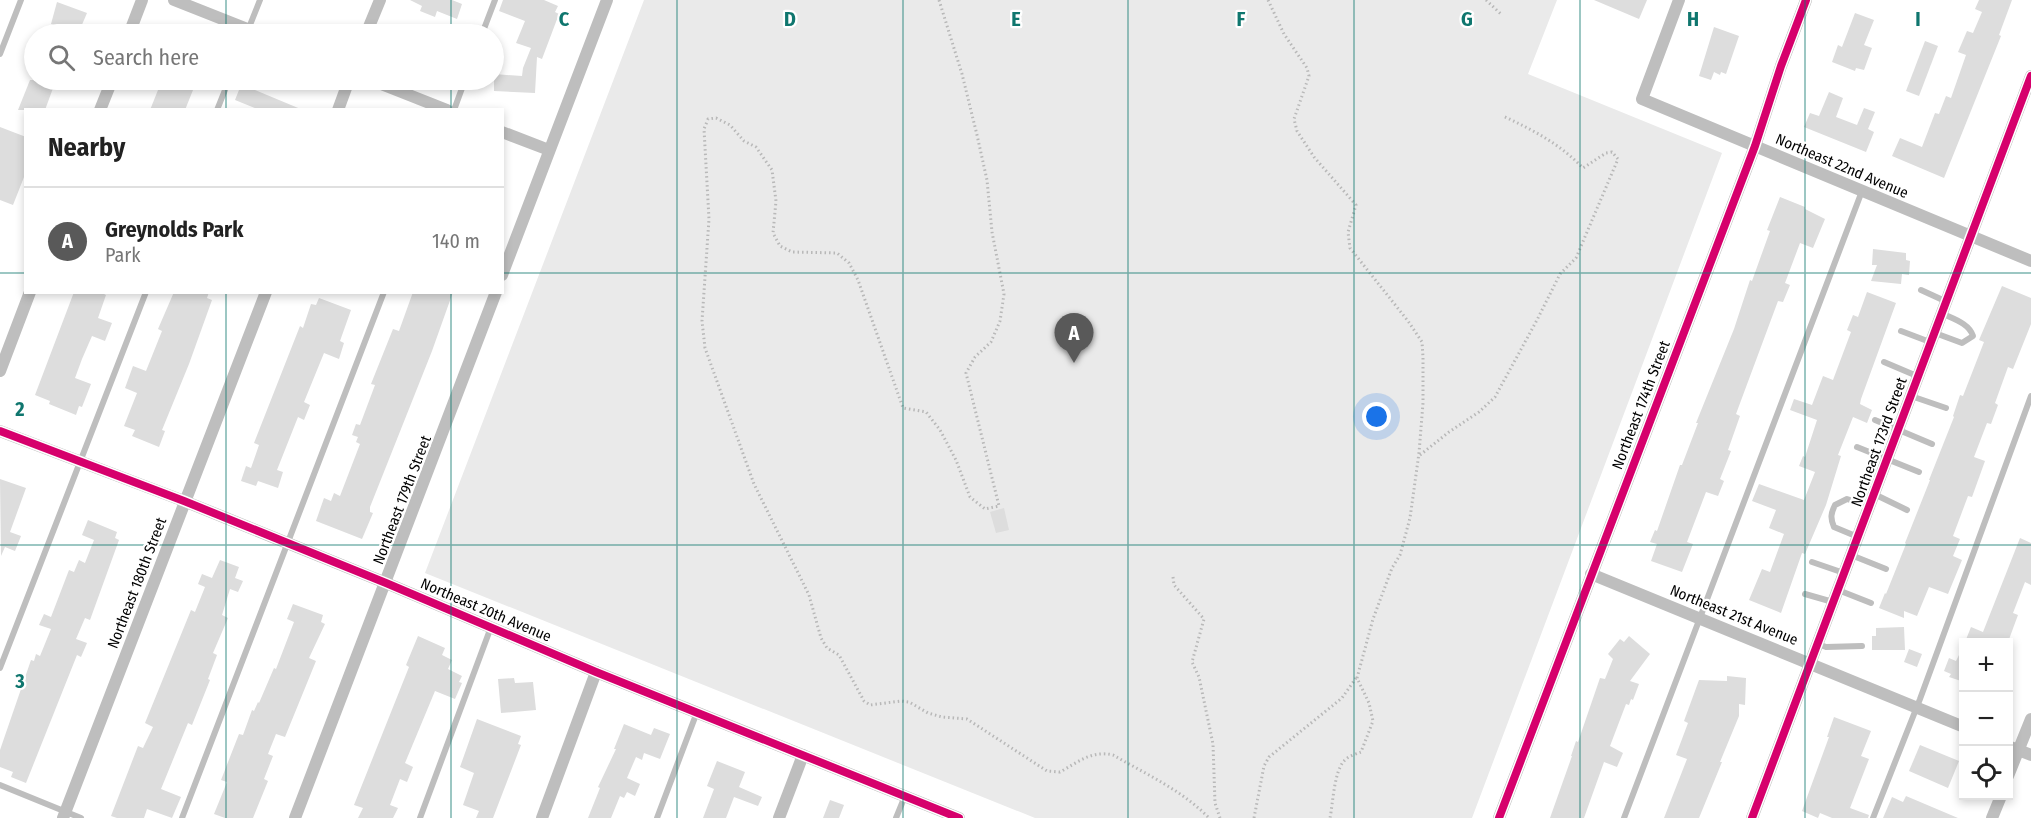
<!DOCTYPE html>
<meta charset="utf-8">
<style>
body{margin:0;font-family:"Fira Sans Condensed",sans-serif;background:#f6f6f6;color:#222}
.controls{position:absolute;right:18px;bottom:18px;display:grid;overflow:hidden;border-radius:0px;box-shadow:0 3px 9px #0003}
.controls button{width:54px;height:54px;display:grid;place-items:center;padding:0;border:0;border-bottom:2px solid #e0e0e0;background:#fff;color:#222;font:30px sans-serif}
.you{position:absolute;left:1377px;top:417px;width:21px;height:21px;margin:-15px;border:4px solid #fff;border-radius:50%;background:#1a73e8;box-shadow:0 0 0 9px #1a73e833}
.badge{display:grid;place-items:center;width:39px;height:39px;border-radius:50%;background:#595959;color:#fff;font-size:20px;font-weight:700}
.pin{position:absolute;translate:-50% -50px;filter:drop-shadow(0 2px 3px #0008)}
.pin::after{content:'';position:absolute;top:32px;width:21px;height:18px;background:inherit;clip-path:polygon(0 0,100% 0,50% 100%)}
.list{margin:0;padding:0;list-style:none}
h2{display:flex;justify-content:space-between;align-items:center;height:78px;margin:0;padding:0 24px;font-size:26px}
h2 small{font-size:20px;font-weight:400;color:#767676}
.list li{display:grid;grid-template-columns:39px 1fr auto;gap:18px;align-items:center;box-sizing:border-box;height:108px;padding:0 24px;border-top:2px solid #e0e0e0}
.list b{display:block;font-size:22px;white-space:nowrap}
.list p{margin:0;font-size:20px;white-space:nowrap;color:#767676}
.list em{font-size:20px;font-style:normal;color:#767676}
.icon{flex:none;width:33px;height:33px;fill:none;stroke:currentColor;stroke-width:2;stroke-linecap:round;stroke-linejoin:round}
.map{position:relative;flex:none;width:2031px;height:818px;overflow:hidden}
.search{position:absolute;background:#fff;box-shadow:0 3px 9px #0003;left:24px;top:24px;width:480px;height:66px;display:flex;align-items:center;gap:15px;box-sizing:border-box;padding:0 21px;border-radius:33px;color:#767676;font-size:22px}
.panel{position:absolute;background:#fff;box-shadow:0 3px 9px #0003;left:24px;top:108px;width:480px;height:186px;border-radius:0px}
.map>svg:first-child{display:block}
</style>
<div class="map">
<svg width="2031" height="818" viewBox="0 0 2031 818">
<rect width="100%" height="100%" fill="#fff"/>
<!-- green -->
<path fill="#eaeaea" d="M644 0H1557L1528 74 1722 153 1472 818H1035L425 573Z"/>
<!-- building -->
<g fill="#ddd">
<path d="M410 0H452L462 4 457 19 437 11 435 17 420 11 422 6Z"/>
<path d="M503 0H544L558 6 555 12 559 14 542 59 537 57 535 93 494 91V74L522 76 523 68 531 48 516 43 525 21 499 11Z"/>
<path d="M1594 0H1647L1639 19Z"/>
<path d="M1979 0H2012L1999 35 2001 36 1944 178 1892 156 1900 138 1922 147 1935 113 1939 114 1946 96 1951 98 1966 55 1958 52 1967 31 1973 33 1982 12 1975 9Z"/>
<path d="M57 2 87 13 78 34 51 24Z"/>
<path d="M1855 13 1874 20 1864 45 1872 48 1864 70 1856 68 1855 71 1832 62 1838 45 1842 47Z"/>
<path d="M1714 27 1739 36 1726 74 1721 72 1720 75 1714 72 1711 80 1699 76Z"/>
<path d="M1925 41 1938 46 1919 96 1906 91Z"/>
<path d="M30 80H56L45 110H18Z"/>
<path d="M162 80H197L185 110H150Z"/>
<path d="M243 80H259L255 90 303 110H260L235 100Z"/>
<path d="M1829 92 1843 98 1836 117 1857 125 1864 108 1875 112 1868 129 1874 132 1866 152 1804 127 1810 113 1819 116Z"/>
<path d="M0 127 26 137V172L13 205 0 200Z"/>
<path d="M1780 197 1805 207V209L1825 219 1813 248 1800 243 1785 283 1790 285 1783 302 1778 301 1736 414 1740 416 1728 450 1731 451 1720 479 1724 481 1718 496 1706 492 1687 542 1693 544 1682 572 1651 561 1657 544 1650 542 1655 530 1657 531 1680 465H1682L1698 423H1696L1734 329 1750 280 1752 281 1770 231 1767 230Z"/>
<path d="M1873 249 1906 253V260L1910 261 1909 275 1902 274 1901 284 1871 281 1877 265H1872Z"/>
<path d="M2002 286 2031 298V324L2013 369 2008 367 1995 403 1998 405 1991 424 1987 423 1974 457 1985 461 1972 497 1968 496 1953 536 1960 539 1953 556 1962 560 1948 594 1929 587 1917 616 1904 611V618L1879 608 1885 593 1886 594 1906 544 1905 543 1930 480H1929L1954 417 1953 416 1960 395 1963 396 1984 342 1979 340Z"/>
<path d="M74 292H100L106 295 98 318 112 323 105 341 92 336 82 359 75 378 91 384 82 407 79 406 76 415 49 404 50 401 35 395Z"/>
<path d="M174 292H209L207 298 212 300 189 364 162 430 165 431 159 447 132 436 135 430 124 426 137 393 125 388 133 366 146 371 162 331 158 329Z"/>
<path d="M413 292H453L432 351 370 507V512L373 513 362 539 316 521 324 498 331 501 334 493 340 496 360 444 356 442 358 437 352 435 356 424 360 425 375 385 371 384 393 329 399 331Z"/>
<path d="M1867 292 1896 303 1861 399 1860 404 1872 410 1867 423 1853 417 1838 455 1841 456 1826 505 1805 554 1802 553 1781 613 1749 600 1762 569 1770 572 1784 534 1769 528 1776 510 1752 501 1759 484 1804 500 1815 472 1799 466 1803 456 1805 457 1817 420 1790 410 1794 399 1812 405 1823 376 1833 380 1851 332 1847 330 1853 315 1858 317Z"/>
<path d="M319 298 351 310 340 341 344 343 339 359 324 353 304 402 310 405 304 420 298 417 277 470 283 472 278 488 258 481 256 486 241 481 246 466 251 468 259 445 254 443 300 326 303 328 311 304 316 305Z"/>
<path d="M0 479 26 488 10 532 21 536 15 551 5 547 1 556Z"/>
<path d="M1004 508 1009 530 996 533 990 512Z"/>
<path d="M88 520 117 532 115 538 119 540 90 620 85 618 76 639 87 643 81 657 77 655 26 783 11 777 13 772 0 767V750L31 660 34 661 36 654 40 656 51 629 39 625 44 614 51 617 69 570 74 572 79 560 85 563 94 540 82 535Z"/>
<path d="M2020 538 2031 543V585L2025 582 2013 613 2018 615 2008 642H1965L1971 627 1983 632Z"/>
<path d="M220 560 239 567 235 578 243 581 238 592 230 589 222 615 228 618 213 653 217 655 208 679 210 680 192 725 188 723 161 789 181 797 172 818 147 809 144 818H117L111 816 138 746 143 748 153 727 145 723 191 610 195 612 205 587 198 584 202 574 212 578Z"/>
<path d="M293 604 323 615 321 622 325 624 309 658 316 661 285 737 276 734 268 754 273 756 264 779 268 781 253 818H225L214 814 227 782 221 780 239 734 243 735 252 710 254 711 258 702 259 703 274 668 276 669 294 622 287 619Z"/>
<path d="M1904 627 1905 650H1872V636H1876V628Z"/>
<path d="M418 636 445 648 442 655 452 660 448 669 462 676 459 682 462 683 455 699 435 691 405 763 413 767 407 782 400 779 390 805 398 808 393 818H358L363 808 354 805 409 667 406 665Z"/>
<path d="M1629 636 1650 654 1630 681 1639 684 1633 700 1631 699 1629 705 1626 704 1610 746 1623 753 1617 767 1604 762 1584 818H1550L1572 756H1571L1576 741 1578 742 1600 678 1605 679 1613 659 1608 654 1620 639 1624 642Z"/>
<path d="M1964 645V682L1949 677 1951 674 1944 671 1949 658 1956 661Z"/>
<path d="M1909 649 1922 654 1917 667 1904 662Z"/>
<path d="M1727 676 1746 678 1745 705 1739 704V716L1720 762H1722L1699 818H1664L1687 759 1676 755 1688 723 1684 721 1699 680 1727 681Z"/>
<path d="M514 678 515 683 533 682 536 710 501 713 498 679Z"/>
<path d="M1834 717 1871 731 1861 756 1869 759 1850 808 1869 815 1868 818H1832L1820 813 1818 818 1802 811 1829 737H1827Z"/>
<path d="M477 719 521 736 518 744 521 745 493 818H476L479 811 463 805 474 773 460 767Z"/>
<path d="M624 724 651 735 654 728 670 734 660 759 644 753 642 760 636 757 627 778 640 784 635 796 627 792 624 798 620 796 611 818H588L600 788 598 787 616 749H614Z"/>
<path d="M1920 745 1959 761 1948 788 1909 771Z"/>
<path d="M717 761 745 772 739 787 762 797 758 806 734 797 726 818H703L714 789 707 786Z"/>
<path d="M1906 796 1958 818H1883L1892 797 1903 802Z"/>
<path d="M830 800 844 805 839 818H823Z"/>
</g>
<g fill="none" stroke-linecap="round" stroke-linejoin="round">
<!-- path -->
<g stroke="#b8b8b8" stroke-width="3" stroke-dasharray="1.5 3" stroke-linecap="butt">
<path d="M939 0 962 74 977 135 987 180 992 232 1004 294 1000 321 991 342 975 357 966 373 999 506 985 509 970 497 956 460 940 430 926 412 903 408 858 280 849 263 837 253 792 252 780 246 773 233 776 201 772 170 756 147 744 141 730 125 716 118 708 119 704 129 709 219 702 321 705 348 754 484 809 595 821 638 827 648 839 655 864 701 870 705 901 701 909 702 928 713 942 717 967 719 1047 771 1060 772C1078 762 1092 750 1113 755 1146 774 1183 791 1209 818"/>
<path d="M1268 0 1284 34 1307 68 1309 76 1294 119 1297 131 1314 157 1356 205 1348 232 1350 248 1408 321 1422 342 1423 357V403L1419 453 1410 518 1400 555 1392 568 1373 619 1357 678 1369 703 1373 721 1361 752C1356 754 1348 756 1344 761 1334 772 1333 803 1330 818"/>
<path d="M1486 0 1502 15"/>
<path d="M1420 455 1449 432 1479 412 1495 397 1537 320 1560 274 1576 258 1618 159 1612 152 1606 153 1583 168C1560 144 1533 130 1503 116"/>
<path d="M1173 577 1174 585 1204 619 1192 662 1199 677 1213 744 1215 803 1220 818"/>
<path d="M1254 818 1264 766 1269 757 1342 698 1356 678"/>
</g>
<!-- service -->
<g stroke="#bebebe" stroke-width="6">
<path d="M248 30 260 0"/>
<path d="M482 34 495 0"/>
<path d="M0 54 21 0"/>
<path d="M217 110 229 80"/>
<path d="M454 110 465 80"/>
<path d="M1921 290 1945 301"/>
<path d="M1901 331 1930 342"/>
<path d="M1935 333 1962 343 1973 336C1969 323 1953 319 1941 313"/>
<path d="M1884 362 1917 376"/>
<path d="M1911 396 1946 408"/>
<path d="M1875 420 1932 444"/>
<path d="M1857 447 1919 472"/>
<path d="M1874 494 1907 510"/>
<path d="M1858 537 1834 527C1830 518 1831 513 1835 505L1847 499 1869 506"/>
<path d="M1851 555 1886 569"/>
<path d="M1812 562 1844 573"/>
<path d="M1838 590 1871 603"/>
<path d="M1805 594 1833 602"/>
<path d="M1818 644 1826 647 1862 646"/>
<path d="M0 668 146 292"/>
<path d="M0 785 81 818"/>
<path d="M182 818 384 292"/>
<path d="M420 818 491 627"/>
<path d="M657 818 697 712"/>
<path d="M896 818 905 796"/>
<path d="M1624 818 1862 191"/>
<path d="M1873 818 1920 699 2031 396"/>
</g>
<!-- minor -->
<g stroke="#bebebe" stroke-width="12">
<path d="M174 0 260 34"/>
<path d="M1679 0 1642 99 2031 261"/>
<path d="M129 34 142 0"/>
<path d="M366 34 380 0"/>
<path d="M371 80 447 110"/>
<path d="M100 110 112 80"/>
<path d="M338 110 349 80"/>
<path d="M502 132 549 150"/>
<path d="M502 275 607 0"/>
<path d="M0 371 30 292"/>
<path d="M0 431 184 501 386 583 596 672 959 818"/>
<path d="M1591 574 1964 727"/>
<path d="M2008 746 2031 755"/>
<path d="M2008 776 2031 719"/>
<path d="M63 818 266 292"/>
<path d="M295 818 496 292"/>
<path d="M542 818 596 672"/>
<path d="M779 818 803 755"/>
<path d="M1499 818 1755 146 1781 66 1806 0"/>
<path d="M1752 818 2031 76"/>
<path d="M1992 818 2001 796"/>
</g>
<defs>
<g id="cycleway">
<path d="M0 431 184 501 386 583 596 672 959 818"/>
<path d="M1499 818 1755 146 1781 66 1806 0"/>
<path d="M1752 818 2031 76"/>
</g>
</defs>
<!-- cycleway casing -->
<use href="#cycleway" stroke="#fff" stroke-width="11"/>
<!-- cycleway -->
<use href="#cycleway" stroke="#d6006c" stroke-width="8"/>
</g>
<!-- grid -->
<path fill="none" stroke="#0f766e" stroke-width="1.5" stroke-opacity="0.55" d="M226 0V34M451 0V34M677 0V818M903 0V818M1128 0V818M1354 0V818M1580 0V818M1805 0V818M226 80V110M451 80V110M0 273H26M502 273H2031M226 292V818M451 292V818M0 545H2031"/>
<g text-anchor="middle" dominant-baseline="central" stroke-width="4.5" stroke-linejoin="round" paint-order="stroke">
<!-- street labels -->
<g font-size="15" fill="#000" stroke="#fff">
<text transform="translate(1842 166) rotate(23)">Northeast 22nd Avenue</text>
<text transform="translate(1641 405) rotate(-69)">Northeast 174th Street</text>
<text transform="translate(1879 442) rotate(-70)">Northeast 173rd Street</text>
<text transform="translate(402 500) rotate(-69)">Northeast 179th Street</text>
<text transform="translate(137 583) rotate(-69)">Northeast 180th Street</text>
<text transform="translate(486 610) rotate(23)">Northeast 20th Avenue</text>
<text transform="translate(1734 615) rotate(22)">Northeast 21st Avenue</text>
</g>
</g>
<g font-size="20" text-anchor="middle" font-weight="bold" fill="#0f766e" stroke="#fff" stroke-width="4.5" stroke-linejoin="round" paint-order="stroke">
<text x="564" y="26">C</text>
<text x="790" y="26">D</text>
<text x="1016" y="26">E</text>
<text x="1241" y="26">F</text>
<text x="1467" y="26">G</text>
<text x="1693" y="26">H</text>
<text x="1918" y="26">I</text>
<text x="20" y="416">2</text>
<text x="20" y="688">3</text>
</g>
</svg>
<div class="controls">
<button>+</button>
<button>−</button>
<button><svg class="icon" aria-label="locate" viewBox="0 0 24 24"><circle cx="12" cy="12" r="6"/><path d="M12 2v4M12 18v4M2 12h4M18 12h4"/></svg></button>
</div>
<div class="you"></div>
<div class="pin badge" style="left:1074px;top:363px">A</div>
<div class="search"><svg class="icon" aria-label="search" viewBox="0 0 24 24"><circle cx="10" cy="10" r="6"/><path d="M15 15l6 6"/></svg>Search here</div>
<section class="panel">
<h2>Nearby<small></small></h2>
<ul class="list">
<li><span class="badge">A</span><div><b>Greynolds Park</b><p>Park</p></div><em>140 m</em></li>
</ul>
</section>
</div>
